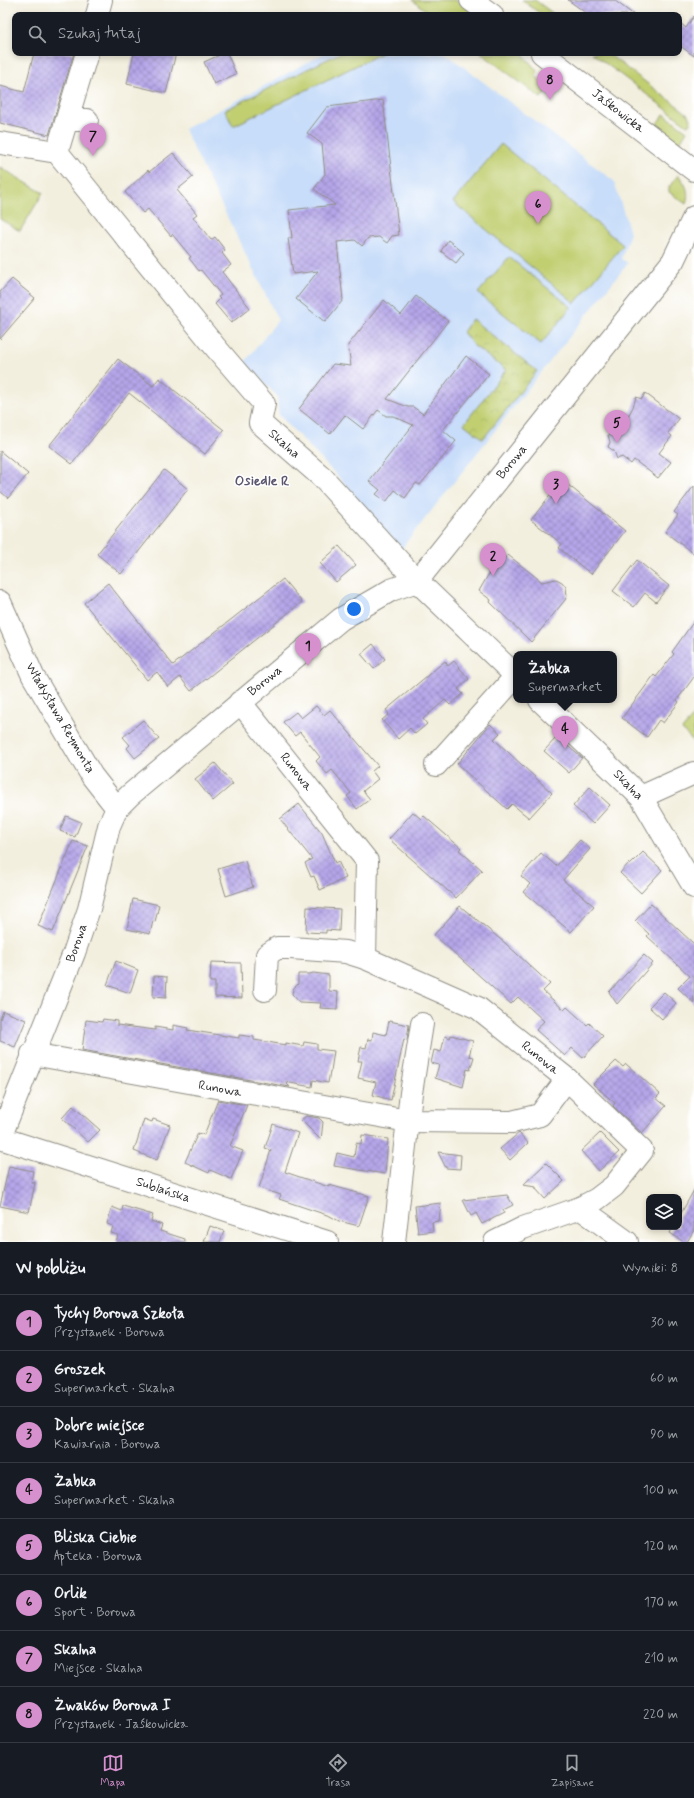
<!DOCTYPE html>
<html lang="pl">
<meta charset="utf-8">
<style>
body{margin:0;font-family:Mynerve,sans-serif;background:#242831;color:#f1f3f6}
.controls{position:absolute;right:12px;bottom:12px;display:grid;overflow:hidden;border-radius:8px;box-shadow:0 2px 6px #0003}
.controls button{width:36px;height:36px;display:grid;place-items:center;padding:0;border:0;border-bottom:1px solid #363941;background:#171b24;color:#f1f3f6;font:20px sans-serif}
.you{position:absolute;left:354px;top:609px;width:14px;height:14px;margin:-10px;border:3px solid #fff;border-radius:50%;background:#1a73e8;box-shadow:0 0 0 6px #1a73e833}
.badge{display:grid;place-items:center;width:26px;height:26px;border-radius:50%;background:#d690ce;color:#111;font-size:13px;font-weight:700}
.pin{position:absolute;translate:-50% -33px;filter:drop-shadow(0 1px 2px #0008)}
.pin::after{content:'';position:absolute;top:21px;width:14px;height:12px;background:inherit;clip-path:polygon(0 0,100% 0,50% 100%)}
.popup{position:absolute;left:513px;top:651px;width:104px;height:52px;box-sizing:border-box;display:grid;place-content:center;border-radius:8px;background:#171b24;filter:drop-shadow(0 1px 3px #0005);font-size:13px;white-space:nowrap;color:#9ea1a6}
.popup b{font-size:15px;color:#f1f3f6}
.popup::after{content:'';position:absolute;left:50%;top:100%;margin-left:-8px;border:8px solid transparent;border-top-color:#171b24}
.list{margin:0;padding:0;list-style:none}
h2{display:flex;justify-content:space-between;align-items:center;height:52px;margin:0;padding:0 16px;font-size:17px}
h2 small{font-size:13px;font-weight:400;color:#9ea1a6}
.list li{display:grid;grid-template-columns:26px 1fr auto;gap:12px;align-items:center;box-sizing:border-box;height:56px;padding:0 16px;border-top:1px solid #363941}
.list b{display:block;font-size:15px;white-space:nowrap}
.list p{margin:0;font-size:13px;white-space:nowrap;color:#9ea1a6}
.list em{font-size:13px;font-style:normal;color:#9ea1a6}
.icon{flex:none;width:22px;height:22px;fill:none;stroke:currentColor;stroke-width:2;stroke-linecap:round;stroke-linejoin:round}
.map{position:relative;flex:none;width:694px;height:1242px;overflow:hidden}
.search{position:absolute;background:#171b24;box-shadow:0 2px 6px #0003;left:12px;right:12px;top:12px;height:44px;display:flex;align-items:center;gap:10px;box-sizing:border-box;padding:0 14px;border-radius:8px;color:#9ea1a6;font-size:15px}
.sheet{height:500px;background:#171b24}
nav{display:flex;justify-content:space-around;align-items:center;box-sizing:border-box;height:56px;border-top:1px solid #363941;background:#171b24;font-size:11px;color:#9ea1a6}
nav a{display:grid;justify-items:center;gap:2px}
nav .on{color:#d690ce}
.map>svg:first-child{display:block}
</style>
<div class="map">
<svg width="694" height="1242" viewBox="0 0 694 1242">
<defs>
<pattern id="park-crowns" width="20" height="18" patternUnits="userSpaceOnUse"><rect width="20" height="18" fill="#c1cf71"/><path d="M2 6a3 3 0 1 1 6 0M12 15a3 3 0 1 1 6 0" fill="none" stroke="#a6b262"/></pattern>
<pattern id="building-cross-hatch" width="8" height="8" patternUnits="userSpaceOnUse"><rect width="8" height="8" fill="#b5a6e9"/><path d="M0 0l8 8M0 8l8-8" fill="none" stroke="#9387bd"/></pattern>
</defs>
<rect width="100%" height="100%" fill="#fff"/>
<filter id="ink" filterUnits="userSpaceOnUse"><feTurbulence type="fractalNoise" baseFrequency=".025" numOctaves="2"/><feDisplacementMap in="SourceGraphic" scale="8" xChannelSelector="R" yChannelSelector="G"/><feConvolveMatrix kernelMatrix="1 2 1 2 8 2 1 2 1" color-interpolation-filters="sRGB"/></filter>
<filter id="wash" filterUnits="userSpaceOnUse"><feTurbulence type="fractalNoise" baseFrequency=".012" numOctaves="4" result="noise"/><feDisplacementMap in="SourceGraphic" scale="16" xChannelSelector="R" yChannelSelector="G"/><feGaussianBlur stdDeviation="0.9" result="paint"/><feColorMatrix in="noise" values="0 0 0 0 0 0 0 0 0 0 0 0 0 0 0 0 0 1.4 0 .05"/><feComposite in="paint" operator="in"/></filter>
<g filter="url(#wash)">
<rect width="100%" height="100%" fill="#f3efde"/>
<!-- built -->
<path fill="#c8ddf9" d="M325 53H445L614 181 630 233 621 259 628 263 401 549H397L342 481 279 415 277 396 245 362 278 320 184 129Z"/>
<!-- green -->
<g fill="#c1cf71" stroke="#767d4e">
<path d="M412 0H456L476 15H432Z"/>
<path d="M522 0H535L555 15H542Z"/>
<path d="M340 53H382L233 126 225 110Z"/>
<path d="M481 53H522L538 72 535 76 550 87 541 98Z"/>
<path d="M592 53H607L688 114 691 123 687 125Z"/>
<path d="M664 114 687 131 679 144 655 126Z"/>
<path d="M501 144 623 245 575 303 453 202Z"/>
<path d="M0 167 43 193 20 231 0 219Z"/>
<path d="M678 175C686 183 690 192 686 204L669 192V187Z"/>
<path d="M509 257 571 307 541 344 478 293Z"/>
</g>
<!-- park -->
<g fill="url(#park-crowns)" stroke="#767d4e">
<path d="M472 319 537 371 483 439 464 424 506 370 473 345 463 332Z"/>
<path d="M694 715V742L682 730Z"/>
</g>
<g id="blocks">
<!-- building -->
<g fill="url(#building-cross-hatch)">
<path d="M568 0H614L634 15H589Z"/>
<path d="M694 16V56L679 45V22L686 28Z"/>
<path d="M34 53H74L49 135 0 123V86L24 92Z"/>
<path d="M134 53H176L166 93 127 84Z"/>
<path d="M224 53H227L236 74 214 84 204 62Z"/>
<path d="M383 100 399 235 392 236 387 243 379 237 368 238 362 246 355 240 337 242 343 300 325 322 296 299 318 271 293 274 288 238H292L289 210 335 205 314 189 325 174 322 144 307 133 327 107Z"/>
<path d="M173 153 193 177 177 190 197 214 193 217 211 240 215 237 225 250 222 253 231 265 222 272 250 308 231 323 215 304 220 299 218 297 221 295 201 270 199 271 189 258 191 257 172 234 171 236 148 209 143 213 125 192 148 170 149 172Z"/>
<path d="M448 240 464 253 456 263 441 251Z"/>
<path d="M12 279 35 298 0 339V292Z"/>
<path d="M416 296 448 321 387 399 408 407H413L423 414 466 356 489 374 443 430 456 441 420 485 416 483 405 498 395 490 386 502 376 494 380 490 369 481 413 425 393 416H386L378 410 363 429 345 415 330 434 299 409 333 364 351 366 348 345 384 300 401 315Z"/>
<path d="M118 359 153 386 159 378 224 430 205 454 129 393 72 464 49 446Z"/>
<path d="M645 393 679 419 668 433 672 436 659 453 671 462 658 478 634 460 631 464 622 457 617 459 614 451 608 447 610 442 608 435 620 430 618 424 628 416 633 407 636 397 642 399Z"/>
<path d="M0 451 28 474 8 498 0 491Z"/>
<path d="M164 470 188 489 121 574 97 554Z"/>
<path d="M562 480 625 531 591 574 559 548 562 544 531 520Z"/>
<path d="M694 486V554L665 532 678 515 674 512Z"/>
<path d="M339 546 356 565 336 582 320 563Z"/>
<path d="M508 555 542 582 556 579 562 582 566 587 567 596 565 600 531 642 490 602 491 600 479 591 491 570Z"/>
<path d="M637 560 669 586 656 602 645 593 634 607 613 591Z"/>
<path d="M283 579 302 602 191 691 180 677 168 687 157 672 147 680 84 603 108 583 173 665Z"/>
<path d="M694 621V677L677 700 679 702 663 723 659 720 647 737 622 718 654 675 656 677 674 654 672 652Z"/>
<path d="M373 644 385 659 374 669 361 654Z"/>
<path d="M445 661 448 666 454 661 469 679 458 689 463 694 450 705 445 700 423 719 427 724 415 734 410 728 398 739 382 720 389 714 386 710Z"/>
<path d="M316 706 324 715 330 710 378 766 372 771 378 779 363 791 370 799 357 809 347 796 351 793 332 770 327 774 316 761 320 757 300 732 295 736 283 722 296 712 301 718Z"/>
<path d="M143 720 159 739 135 758 127 748 130 745 123 737Z"/>
<path d="M490 724 500 733 494 739 552 793 529 818 512 804 507 809 457 764Z"/>
<path d="M557 737 582 758 569 773 544 751Z"/>
<path d="M215 763 233 784 213 801 195 779Z"/>
<path d="M590 787 610 805 593 824 573 806Z"/>
<path d="M299 804 322 833 335 863 338 861 346 878 320 890 314 876 311 877 305 863 312 859 280 819Z"/>
<path d="M413 812 421 819 424 816 461 848 459 850 482 870 456 898 389 839Z"/>
<path d="M66 816 81 822 75 837 60 831Z"/>
<path d="M580 840 590 849 563 880 594 906 571 932 523 892 530 884 521 876 541 853 556 866Z"/>
<path d="M73 841 88 846 53 932 38 926Z"/>
<path d="M643 852 662 870 641 893 620 873 629 863 630 865Z"/>
<path d="M245 861 253 887 226 896 218 869Z"/>
<path d="M133 899 159 905 155 922 153 921 150 934 127 929Z"/>
<path d="M651 904 694 944V1003L678 988 690 976 647 936 649 934 635 921Z"/>
<path d="M460 906 505 943 550 984 543 991 564 1010 567 1007 587 1025 589 1023 603 1036 583 1058 572 1048 565 1056 536 1030 544 1021 518 997 511 1004 434 935Z"/>
<path d="M307 907 340 909 339 931 326 930V933L306 932Z"/>
<path d="M644 955 653 963 617 1004 609 992Z"/>
<path d="M116 961 138 970 130 993 107 985Z"/>
<path d="M211 962 241 963 242 998 215 997V982H210Z"/>
<path d="M313 973 329 975V991L338 992 337 1009 320 1008 321 1003 299 1002 292 994 293 989 298 984V974H310Z"/>
<path d="M154 976 167 977 166 998 153 997Z"/>
<path d="M664 992 676 1003 662 1019 649 1007Z"/>
<path d="M3 1011 26 1020 15 1047 0 1041V1019Z"/>
<path d="M103 1019 117 1021V1025L155 1030V1027L173 1030V1025L188 1028 187 1030 239 1038V1035L254 1037V1040L286 1045V1043L303 1046 304 1042 317 1044V1049L334 1051 331 1071H330L328 1083 313 1080 312 1087 285 1082 290 1087 82 1050 86 1020 102 1022Z"/>
<path d="M389 1021 409 1025 407 1040 404 1039 391 1100 373 1095 376 1082 358 1078 362 1061H358L361 1047 366 1048 368 1039 372 1040 373 1032 386 1035Z"/>
<path d="M451 1035 473 1041 469 1056 474 1057 470 1070 467 1069 463 1087 435 1078 439 1065 431 1063 434 1050 441 1052 445 1036 450 1038Z"/>
<path d="M616 1061 623 1067 626 1064 660 1094 656 1098 666 1106 642 1133 613 1106 615 1103 593 1084Z"/>
<path d="M218 1100 247 1105 230 1146 243 1151 231 1179 210 1170 209 1173 185 1162 198 1133 204 1135Z"/>
<path d="M73 1106 100 1130 88 1142 62 1118Z"/>
<path d="M306 1116 319 1118 323 1122 321 1140 301 1120Z"/>
<path d="M144 1119 152 1122 153 1119 170 1125 157 1160 134 1151Z"/>
<path d="M273 1124 298 1133 285 1172 329 1187V1185L369 1196 359 1226 339 1221 330 1216 279 1199 281 1195 259 1188 271 1150 265 1148Z"/>
<path d="M519 1133 528 1143 510 1160 500 1149Z"/>
<path d="M600 1133 619 1152 599 1171 581 1151Z"/>
<path d="M362 1135 388 1139 385 1174 334 1166 337 1153 354 1157 356 1143 361 1144Z"/>
<path d="M438 1152 461 1155 460 1169 446 1168Z"/>
<path d="M546 1163 564 1181 545 1199 536 1189V1187L523 1185Z"/>
<path d="M9 1166 33 1171 31 1182 35 1183 29 1212 0 1206Z"/>
<path d="M694 1190V1230L687 1242H684L670 1233 673 1227H679V1217Z"/>
<path d="M507 1195 513 1205 503 1210 504 1213 482 1224 476 1213 471 1216 463 1200Z"/>
<path d="M441 1203 439 1221 432 1222 433 1231 418 1233 415 1206Z"/>
<path d="M123 1206 153 1215 151 1221 162 1225 160 1231 185 1239V1242H116L118 1235 111 1233 113 1226 107 1224 112 1207 122 1211Z"/>
<path d="M210 1226 224 1231 220 1242H204Z"/>
</g>
</g>
</g>
<g filter="url(#ink)">
<use href="#blocks" fill-opacity="0" stroke="#8f8d84" stroke-width="1"/>
<g fill="none" stroke-linecap="round" stroke-linejoin="round">
<defs>
<g id="minor">
<path d="M471 0 492 15"/>
<path d="M97 15 101 0"/>
<path d="M542 53 694 170"/>
<path d="M67 120H87"/>
<path d="M0 143 57 152 216 348 264 404 260 423 322 477 417 581 516 676"/>
<path d="M57 152 87 53"/>
<path d="M0 602 33 676 92 776 117 808"/>
<path d="M540 700 641 797 694 887"/>
<path d="M240 702 367 861 365 958 478 1008 567 1079 642 1151 614 1186 597 1199 580 1208"/>
<path d="M436 765 516 676"/>
<path d="M641 797 694 773"/>
<path d="M265 990 267 955 277 948H291L346 952 365 958"/>
<path d="M32 1054 408 1121 512 1122 540 1115 567 1079"/>
<path d="M0 1138 74 953 89 909 109 826 117 808 130 795 341 619 391 590 417 581 673 261 694 217"/>
<path d="M0 1138 327 1242"/>
<path d="M394 1242 411 1093 422 1024"/>
<path d="M495 1242 523 1228 580 1208 627 1242"/>
</g>
</defs>
<!-- minor casing -->
<use href="#minor" stroke="#8f8d84" stroke-width="24"/>
<!-- minor -->
<use href="#minor" stroke="#fff" stroke-width="22"/>
</g>
</g>
<g text-anchor="middle" dominant-baseline="central" stroke-width="3" stroke-linejoin="round" paint-order="stroke">
<!-- street labels -->
<g font-size="13" fill="#2b2b2b" stroke="#fff">
<text transform="translate(618 111) rotate(38)">Jaśkowicka</text>
<text transform="translate(284 444) rotate(41)">Skalna</text>
<text transform="translate(512 462) rotate(-51)">Borowa</text>
<text transform="translate(265 681) rotate(-39)">Borowa</text>
<text transform="translate(60 718) rotate(60)">Władysława Reymonta</text>
<text transform="translate(296 772) rotate(52)">Runowa</text>
<text transform="translate(628 785) rotate(46)">Skalna</text>
<text transform="translate(77 943) rotate(-71)">Borowa</text>
<text transform="translate(540 1058) rotate(39)">Runowa</text>
<text transform="translate(220 1089) rotate(10)">Runowa</text>
<text transform="translate(163 1190) rotate(18)">Sublańska</text>
</g>
<!-- neighbourhood labels -->
<g font-size="14" font-weight="bold" fill="#5b566e" stroke="#fff">
<text x="262" y="481">Osiedle R</text>
</g>
</g>
</svg>
<div class="controls">
<button><svg class="icon" aria-label="layers" viewBox="0 0 24 24"><path d="M12 4l9 5-9 5-9-5zM3 14l9 5 9-5"/></svg></button>
</div>
<div class="you"></div>
<div class="pin badge" style="left:308px;top:666px">1</div>
<div class="pin badge" style="left:493px;top:576px">2</div>
<div class="pin badge" style="left:556px;top:504px">3</div>
<div class="pin badge" style="left:565px;top:749px">4</div>
<div class="popup"><b>Żabka</b>Supermarket</div>
<div class="pin badge" style="left:617px;top:443px">5</div>
<div class="pin badge" style="left:538px;top:224px">6</div>
<div class="pin badge" style="left:93px;top:156px">7</div>
<div class="pin badge" style="left:550px;top:100px">8</div>
<div class="search"><svg class="icon" aria-label="search" viewBox="0 0 24 24"><circle cx="10" cy="10" r="6"/><path d="M15 15l6 6"/></svg>Szukaj tutaj</div>
</div>
<section class="sheet">
<h2>W pobliżu<small>Wyniki: 8</small></h2>
<ul class="list">
<li><span class="badge">1</span><div><b>Tychy Borowa Szkoła</b><p>Przystanek · Borowa</p></div><em>30 m</em></li>
<li><span class="badge">2</span><div><b>Groszek</b><p>Supermarket · Skalna</p></div><em>60 m</em></li>
<li><span class="badge">3</span><div><b>Dobre miejsce</b><p>Kawiarnia · Borowa</p></div><em>90 m</em></li>
<li><span class="badge">4</span><div><b>Żabka</b><p>Supermarket · Skalna</p></div><em>100 m</em></li>
<li><span class="badge">5</span><div><b>Bliska Ciebie</b><p>Apteka · Borowa</p></div><em>120 m</em></li>
<li><span class="badge">6</span><div><b>Orlik</b><p>Sport · Borowa</p></div><em>170 m</em></li>
<li><span class="badge">7</span><div><b>Skalna</b><p>Miejsce · Skalna</p></div><em>210 m</em></li>
<li><span class="badge">8</span><div><b>Żwaków Borowa I</b><p>Przystanek · Jaśkowicka</p></div><em>220 m</em></li>
</ul>
</section>
<nav>
<a class="on"><svg class="icon" aria-label="map" viewBox="0 0 24 24"><path d="M3 6l6-2 6 2 6-2v14l-6 2-6-2-6 2zM9 4v14M15 6v14"/></svg>Mapa</a>
<a><svg class="icon" aria-label="directions" viewBox="0 0 24 24"><path d="M12 3l9 9-9 9-9-9zM9 14v-3h6M13 9l2 2-2 2"/></svg>Trasa</a>
<a><svg class="icon" aria-label="saved" viewBox="0 0 24 24"><path d="M7 4h10v16l-5-4-5 4z"/></svg>Zapisane</a>
</nav>
